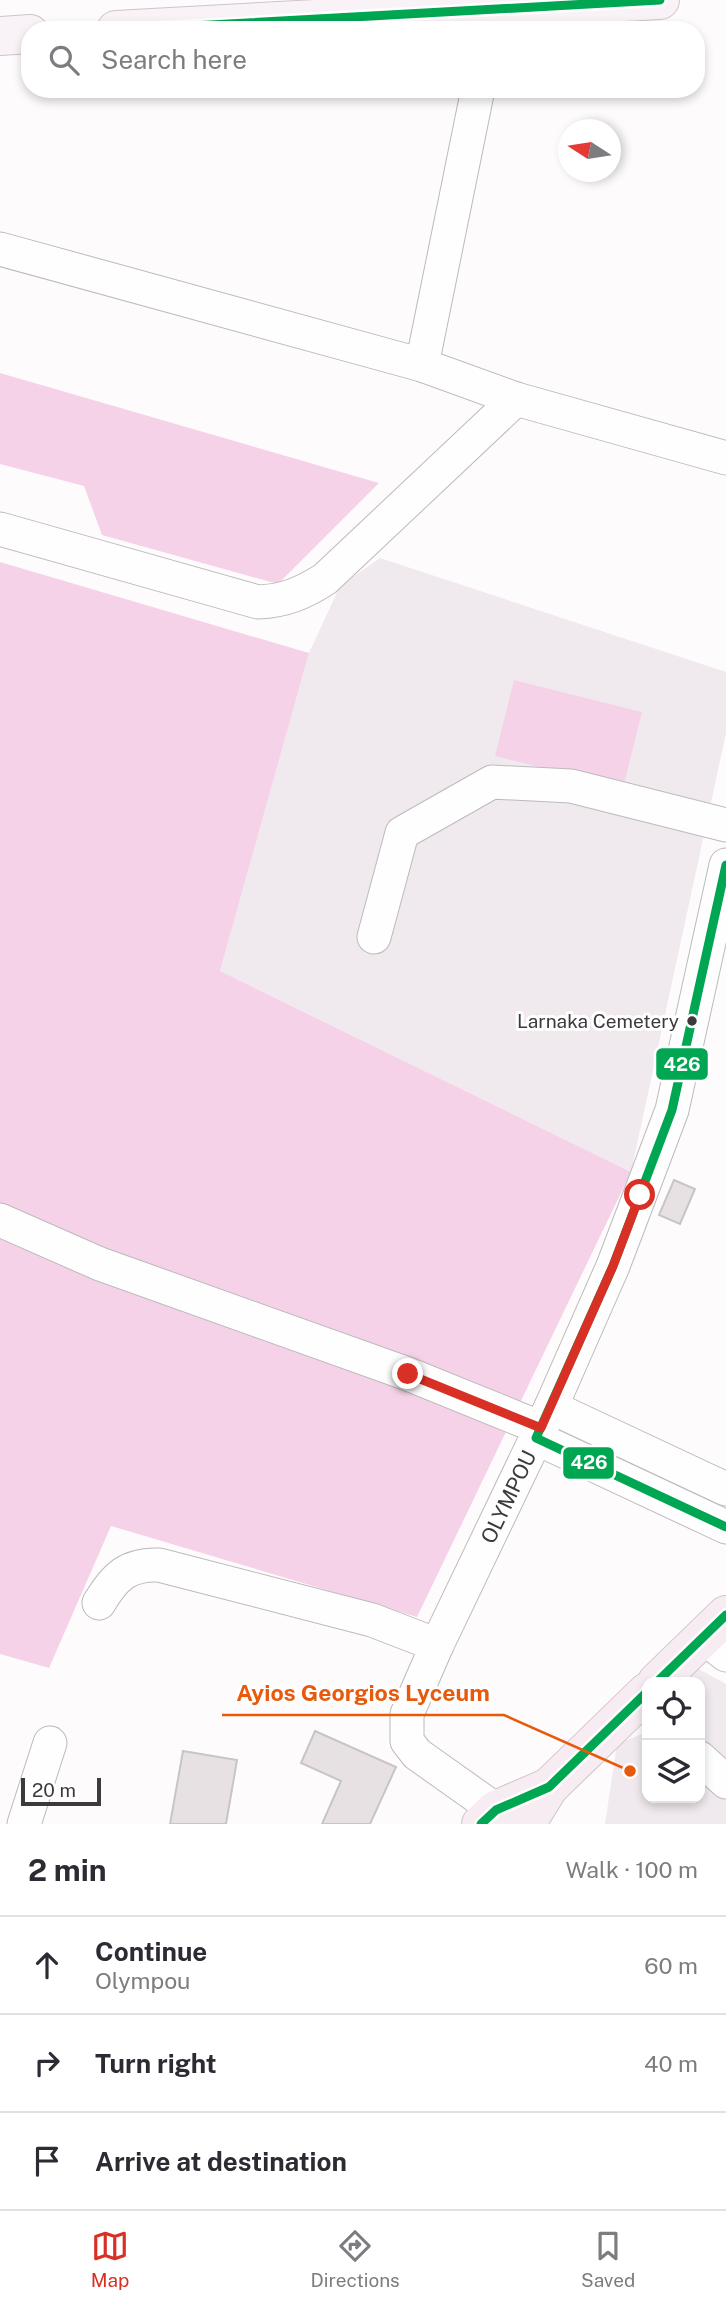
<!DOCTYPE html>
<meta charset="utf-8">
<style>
body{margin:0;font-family:"Public Sans",sans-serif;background:#f7f7f7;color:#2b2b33}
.controls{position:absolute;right:21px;bottom:21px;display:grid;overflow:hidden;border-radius:14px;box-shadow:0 4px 10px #0003}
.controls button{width:63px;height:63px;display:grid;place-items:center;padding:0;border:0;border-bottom:2px solid #e1e1e2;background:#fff;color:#2b2b33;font:35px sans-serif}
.compass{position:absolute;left:558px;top:119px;width:63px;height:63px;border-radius:50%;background:#fff;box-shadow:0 4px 10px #0003;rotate:282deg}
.scale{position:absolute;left:21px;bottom:18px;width:80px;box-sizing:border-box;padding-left:7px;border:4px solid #3c3a3b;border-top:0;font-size:19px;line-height:24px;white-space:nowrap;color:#3c3a3b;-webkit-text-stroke:5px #fff;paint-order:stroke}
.stop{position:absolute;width:21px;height:21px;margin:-16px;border:5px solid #d93025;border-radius:50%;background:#fff}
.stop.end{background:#d93025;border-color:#fff;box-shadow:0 2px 7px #0008}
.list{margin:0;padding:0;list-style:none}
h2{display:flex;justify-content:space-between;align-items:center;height:91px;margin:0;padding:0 28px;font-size:30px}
h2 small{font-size:23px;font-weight:400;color:#7c7c81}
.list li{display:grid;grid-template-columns:46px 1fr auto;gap:21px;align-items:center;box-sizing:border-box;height:98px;padding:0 28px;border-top:2px solid #e1e1e2}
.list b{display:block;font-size:26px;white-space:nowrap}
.list p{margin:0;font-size:23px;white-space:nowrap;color:#7c7c81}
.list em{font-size:23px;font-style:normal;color:#7c7c81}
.icon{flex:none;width:38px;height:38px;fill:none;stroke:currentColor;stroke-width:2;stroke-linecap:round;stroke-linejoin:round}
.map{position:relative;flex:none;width:726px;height:1824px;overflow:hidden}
.search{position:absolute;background:#fff;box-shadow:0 4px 10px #0003;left:21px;right:21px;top:21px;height:77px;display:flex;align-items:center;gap:18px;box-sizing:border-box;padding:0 24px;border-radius:28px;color:#7c7c81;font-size:26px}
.sheet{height:385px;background:#fff}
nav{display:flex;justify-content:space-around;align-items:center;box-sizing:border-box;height:98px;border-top:2px solid #e1e1e2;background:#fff;font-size:19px;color:#7c7c81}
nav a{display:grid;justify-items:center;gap:4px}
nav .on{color:#d93025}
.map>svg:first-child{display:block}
</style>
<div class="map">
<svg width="726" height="1824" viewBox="0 0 726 1824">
<rect width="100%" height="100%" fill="#fefbfd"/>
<!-- built -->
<g fill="#f0e9ee">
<path d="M380 558 726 672V733L631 1172 220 971 309 653 340 586Z"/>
<path d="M693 1666 726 1684V1824H605L617 1744 647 1732V1798H700V1682H679Z"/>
</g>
<!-- green -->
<g fill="#f6d2e8">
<path d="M0 373 379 483 278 584 102 535 84 486 0 464Z"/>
<path d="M0 562 309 653 220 971 631 1172 417 1617 111 1526 49 1668 0 1654Z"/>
<path d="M514 680 642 712 623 788 495 756Z"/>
</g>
<!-- building -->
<g fill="#e7e1e4" stroke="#c7c5c6" stroke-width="2">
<path d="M674 1180 695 1189 680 1224 659 1215Z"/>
<path d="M315 1731 396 1767 370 1824H322L341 1781 301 1763Z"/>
<path d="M183 1751 237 1760 226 1824H170Z"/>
</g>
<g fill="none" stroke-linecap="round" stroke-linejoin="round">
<defs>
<g id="minor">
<path d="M0 249 422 365 516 399 726 458"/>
<path d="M422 365 478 89"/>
<path d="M0 529 258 602C285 601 303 593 325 579L516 399"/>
<path d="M374 937 402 833 492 782 571 786 726 825"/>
<path d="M0 1220 100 1264 408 1374 541 1428"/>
<path d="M551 1407 726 1489"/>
<path d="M536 1438 726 1527"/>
<path d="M99 1603C115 1576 128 1564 159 1565L372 1620 437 1645"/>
<path d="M703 1637 726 1655"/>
<path d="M700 1758 726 1782"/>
<path id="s1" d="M496 1810 417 1754 407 1741V1714L437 1645 551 1407 613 1266 640 1195 672 1110 726 865"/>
<path d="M24 1824 50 1743"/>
</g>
<g id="major">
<path d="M116 30 660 0"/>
<path d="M0 36 30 34"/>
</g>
<g id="highway">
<path d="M657 1682 726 1615"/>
<path d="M481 1824 496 1810 549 1787"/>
<path d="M526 1824 549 1787 647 1692"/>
</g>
</defs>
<!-- minor casing -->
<use href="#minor" stroke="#bcbabb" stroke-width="35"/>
<!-- major casing -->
<use href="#major" stroke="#cfc3cb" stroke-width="40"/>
<!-- highway casing -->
<use href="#highway" stroke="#cfc3cb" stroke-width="40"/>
<!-- minor -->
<use href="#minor" stroke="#fffeff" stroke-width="33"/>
<!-- major -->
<use href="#major" stroke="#f9f3f7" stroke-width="38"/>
<!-- highway -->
<use href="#highway" stroke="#f6ecf2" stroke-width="38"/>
<defs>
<g id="bus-1">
<path d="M121 30 660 0"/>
<path d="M726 865 672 1110 613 1266 536 1438 726 1527"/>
<path d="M657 1682 726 1615"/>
<path d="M481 1824 496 1810 549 1787 647 1692"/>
</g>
</defs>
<!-- bus-1 casing -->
<use href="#bus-1" stroke="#fff" stroke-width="14"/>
<!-- bus-1 -->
<use href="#bus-1" stroke="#00a651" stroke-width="9"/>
</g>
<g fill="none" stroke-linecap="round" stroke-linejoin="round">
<!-- route -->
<path stroke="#d93025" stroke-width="9" d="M408 1374 541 1428 613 1266 640 1195"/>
</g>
<!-- markers -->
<circle fill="#3c3a3b" stroke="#fff" stroke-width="2.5" cx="692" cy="1021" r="6"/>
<g text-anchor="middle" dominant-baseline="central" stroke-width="6" stroke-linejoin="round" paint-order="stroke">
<!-- bus labels -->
<g font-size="19" fill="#3c3a3b" stroke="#fff" text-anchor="end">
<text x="679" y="1021">Larnaka Cemetery</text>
</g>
<!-- street labels -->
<g font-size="21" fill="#3c3a3b" stroke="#fff">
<text stroke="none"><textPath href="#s1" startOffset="380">OLYMPOU</textPath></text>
</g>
</g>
<!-- callouts -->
<path fill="none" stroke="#e8590c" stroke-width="2.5" d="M630 1771L504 1715H222"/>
<circle fill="#e8590c" stroke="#fff" stroke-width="2.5" cx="630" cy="1771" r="7"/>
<g font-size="23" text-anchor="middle" font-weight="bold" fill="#e8590c" stroke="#fff" stroke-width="6" stroke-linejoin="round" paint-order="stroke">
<text x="363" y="1701">Ayios Georgios Lyceum</text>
</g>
<g stroke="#fff" stroke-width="2.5">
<rect x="655" y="1047" width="54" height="34" rx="7" fill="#00a651"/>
<rect x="562" y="1446" width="53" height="34" rx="7" fill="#00a651"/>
</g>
<g font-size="19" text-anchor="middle" font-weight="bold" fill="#fff">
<text x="682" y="1071">426</text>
<text x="589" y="1469">426</text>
</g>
</svg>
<div class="controls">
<button><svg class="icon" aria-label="locate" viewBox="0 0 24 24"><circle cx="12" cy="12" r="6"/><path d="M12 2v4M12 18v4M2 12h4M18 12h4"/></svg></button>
<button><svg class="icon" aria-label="layers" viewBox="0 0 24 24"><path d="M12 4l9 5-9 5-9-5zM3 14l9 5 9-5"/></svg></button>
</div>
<svg class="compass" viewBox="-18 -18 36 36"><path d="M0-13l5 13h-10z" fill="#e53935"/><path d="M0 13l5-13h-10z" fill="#7c7c81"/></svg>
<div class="scale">20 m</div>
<div class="stop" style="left:640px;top:1195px"></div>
<div class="stop end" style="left:408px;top:1374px"></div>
<div class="search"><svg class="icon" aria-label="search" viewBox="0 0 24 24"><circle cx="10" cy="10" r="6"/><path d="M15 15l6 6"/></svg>Search here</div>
</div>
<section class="sheet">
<h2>2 min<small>Walk · 100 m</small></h2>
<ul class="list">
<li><svg class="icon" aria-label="ahead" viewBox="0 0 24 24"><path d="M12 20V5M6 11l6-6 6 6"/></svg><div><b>Continue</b><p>Olympou</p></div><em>60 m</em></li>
<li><svg class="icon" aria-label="right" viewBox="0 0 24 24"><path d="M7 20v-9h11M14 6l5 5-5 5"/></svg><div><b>Turn right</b></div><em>40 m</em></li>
<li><svg class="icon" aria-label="arrive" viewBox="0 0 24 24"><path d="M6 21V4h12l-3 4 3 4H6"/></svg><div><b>Arrive at destination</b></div></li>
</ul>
</section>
<nav>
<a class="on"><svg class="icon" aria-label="map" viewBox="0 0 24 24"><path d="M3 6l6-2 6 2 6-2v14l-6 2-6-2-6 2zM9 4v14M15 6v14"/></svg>Map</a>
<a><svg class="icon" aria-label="directions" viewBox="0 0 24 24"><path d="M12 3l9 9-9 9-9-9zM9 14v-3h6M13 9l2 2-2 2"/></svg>Directions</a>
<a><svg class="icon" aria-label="saved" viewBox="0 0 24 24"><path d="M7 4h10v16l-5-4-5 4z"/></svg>Saved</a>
</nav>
